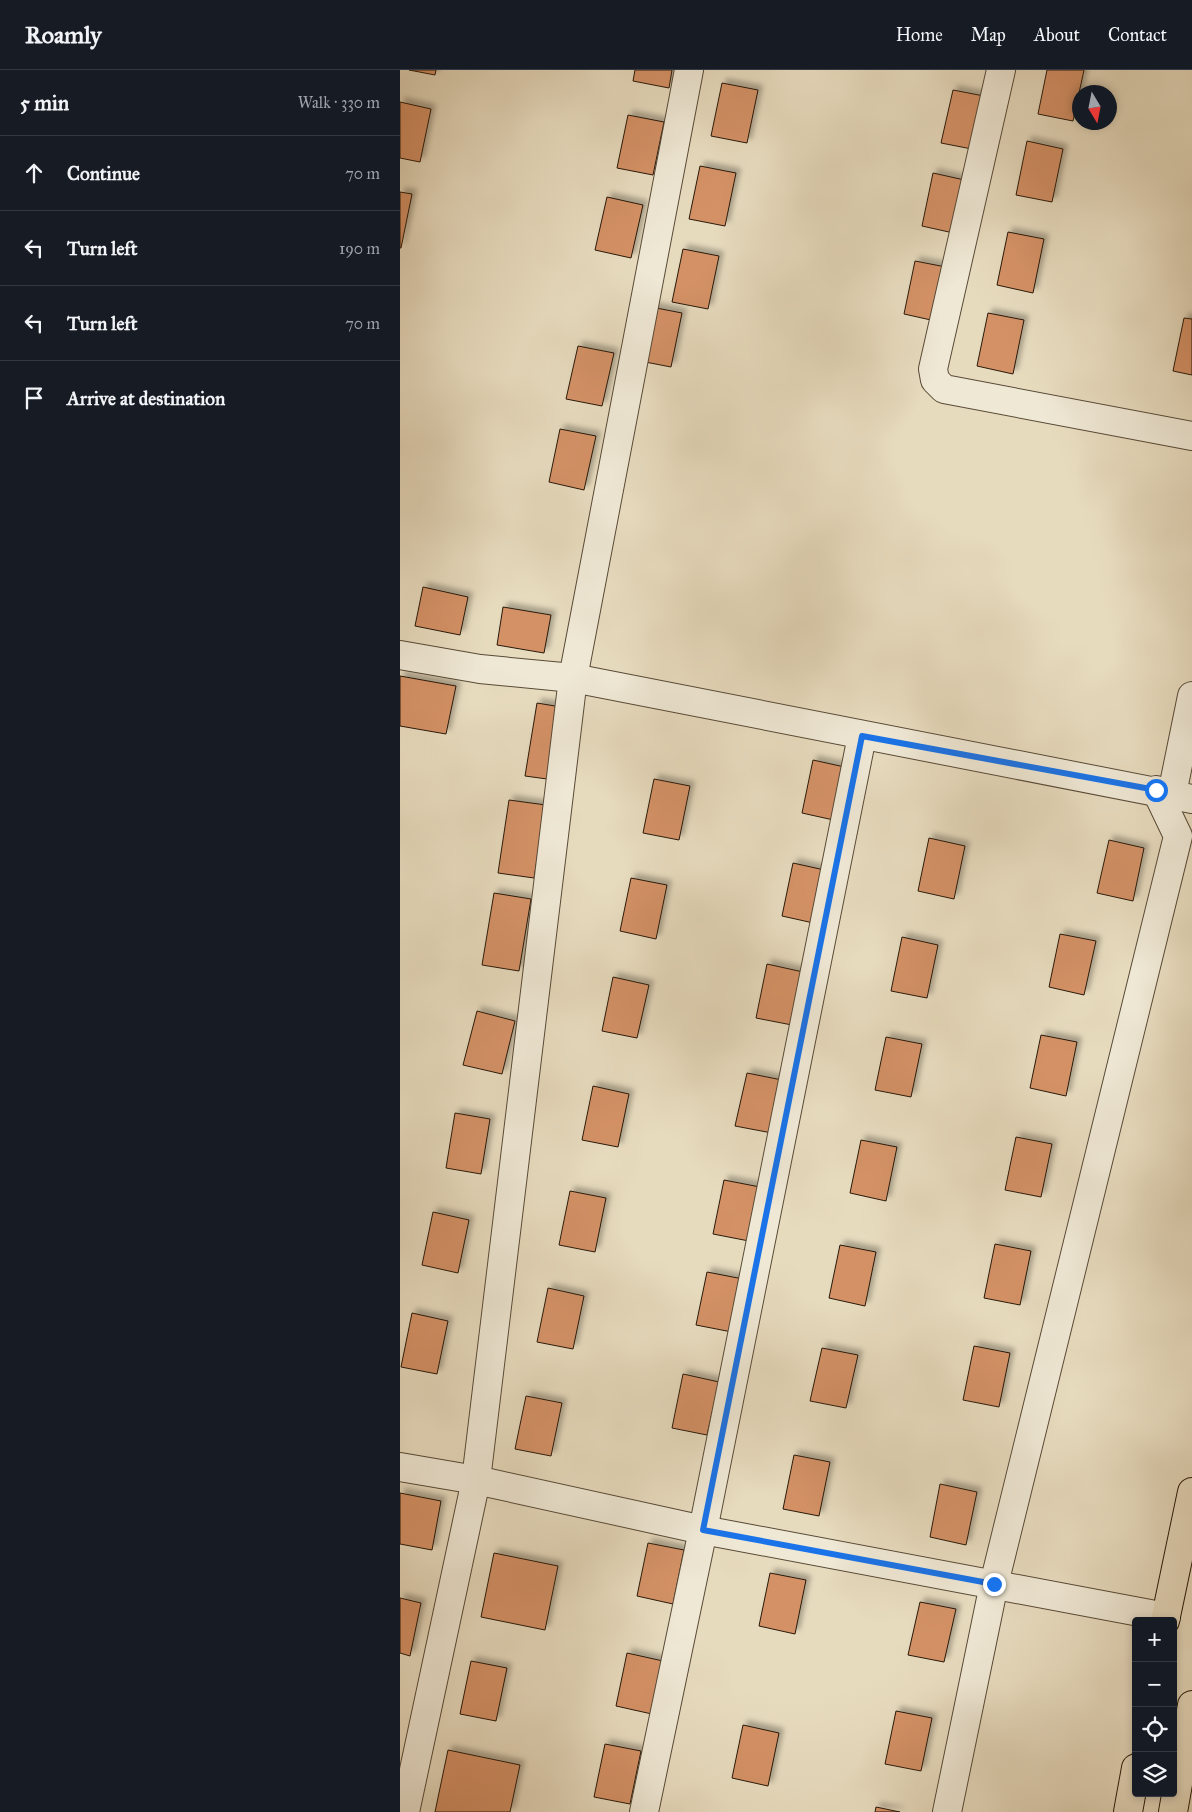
<!DOCTYPE html>
<meta charset="utf-8">
<style>
body{margin:0;font-family:"IM FELL Great Primer",serif;background:#242831;color:#f1f3f6}
.controls{position:absolute;right:15px;bottom:15px;display:grid;overflow:hidden;border-radius:5px;box-shadow:0 2px 8px #0003}
.controls button{width:45px;height:45px;display:grid;place-items:center;padding:0;border:0;border-bottom:1px solid #363941;background:#171b24;color:#f1f3f6;font:25px sans-serif}
.compass{position:absolute;left:672px;top:15px;width:45px;height:45px;border-radius:50%;background:#171b24;box-shadow:0 2px 8px #0003;rotate:170deg}
.stop{position:absolute;width:15px;height:15px;margin:-11px;border:4px solid #1a73e8;border-radius:50%;background:#fff}
.stop.end{background:#1a73e8;border-color:#fff;box-shadow:0 1px 5px #0008}
.list{margin:0;padding:0;list-style:none}
h2{display:flex;justify-content:space-between;align-items:center;height:65px;margin:0;padding:0 20px;font-size:21px}
h2 small{font-size:16px;font-weight:400;color:#9ea1a6}
.list li{display:grid;grid-template-columns:32px 1fr auto;gap:15px;align-items:center;box-sizing:border-box;height:75px;padding:0 20px;border-top:1px solid #363941}
.list b{display:block;font-size:19px;white-space:nowrap}
.list em{font-size:16px;font-style:normal;color:#9ea1a6}
.icon{flex:none;width:28px;height:28px;fill:none;stroke:currentColor;stroke-width:2;stroke-linecap:round;stroke-linejoin:round}
.map{position:relative;flex:none;width:792px;height:1742px;overflow:hidden}
header{display:flex;align-items:center;gap:30px;box-sizing:border-box;height:70px;padding:0 25px;background:#171b24;border-bottom:1px solid #363941}
header strong{font-size:24px}
nav{display:flex;gap:28px;margin-inline-start:auto;font-size:18px}
main{display:flex}
aside{flex:1;background:#171b24}
.map>svg:first-child{display:block}
</style>
<header>
<strong>Roamly</strong>
<nav><a>Home</a><a>Map</a><a>About</a><a>Contact</a></nav>
</header>
<main>
<aside>
<h2>5 min<small>Walk · 330 m</small></h2>
<ul class="list">
<li><svg class="icon" aria-label="ahead" viewBox="0 0 24 24"><path d="M12 20V5M6 11l6-6 6 6"/></svg><div><b>Continue</b></div><em>70 m</em></li>
<li><svg class="icon" aria-label="left" viewBox="0 0 24 24"><path d="M17 20v-9H6M10 6l-5 5 5 5"/></svg><div><b>Turn left</b></div><em>190 m</em></li>
<li><svg class="icon" aria-label="left" viewBox="0 0 24 24"><path d="M17 20v-9H6M10 6l-5 5 5 5"/></svg><div><b>Turn left</b></div><em>70 m</em></li>
<li><svg class="icon" aria-label="arrive" viewBox="0 0 24 24"><path d="M6 21V4h12l-3 4 3 4H6"/></svg><div><b>Arrive at destination</b></div></li>
</ul>
</aside>
<div class="map">
<svg width="792" height="1742" viewBox="0 0 792 1742">
<defs>
<filter id="shadow"><feDropShadow dx="4.5" dy="-4.5" stdDeviation="2.5" flood-color="#0004"/></filter>
</defs>
<rect width="100%" height="100%" fill="#e7dbbe"/>
<filter id="stains"><feTurbulence type="fractalNoise" baseFrequency=".004" numOctaves="4"/><feColorMatrix values="0 0 0 0 .2 0 0 0 0 .09 0 0 0 0 .02 0 0 0 .5 -.17"/></filter>
<radialGradient id="worn" r=".72"><stop offset=".6" stop-color="#630" stop-opacity="0"/><stop offset="1" stop-color="#630" stop-opacity=".3"/></radialGradient>
<!-- building -->
<g fill="#d49166" stroke="#28190a" filter="url(#shadow)">
<path d="M9 0H36L35 5Z"/>
<path d="M235 0H272L269 18 233 11Z"/>
<path d="M647 0H684L673 51 638 44Z"/>
<path d="M322 13 358 20 347 73 311 66Z"/>
<path d="M553 20 589 27 577 80 541 73Z"/>
<path d="M0 32 31 39 20 92 0 88Z"/>
<path d="M228 45 264 52 253 105 217 98Z"/>
<path d="M627 71 663 79 652 132 616 125Z"/>
<path d="M300 96 336 103 325 156 289 149Z"/>
<path d="M533 103 569 111 558 164 522 156Z"/>
<path d="M0 122 12 124 1 178H0Z"/>
<path d="M207 127 243 135 231 188 195 180Z"/>
<path d="M608 162 644 169 633 223 597 215Z"/>
<path d="M283 179 319 186 308 239 272 232Z"/>
<path d="M515 191 551 198 540 252 504 244Z"/>
<path d="M246 236 282 243 271 297 235 290Z"/>
<path d="M588 243 624 250 613 304 577 296Z"/>
<path d="M784 248 792 249V305L773 301Z"/>
<path d="M178 276 214 283 202 336 166 329Z"/>
<path d="M160 359 196 366 184 420 149 412Z"/>
<path d="M23 517 68 527 60 565 15 556Z"/>
<path d="M103 537 151 545 144 583 97 575Z"/>
<path d="M0 606 56 616 46 664 0 656Z"/>
<path d="M137 633 173 639 162 711 125 706Z"/>
<path d="M413 690 449 698 438 751 402 743Z"/>
<path d="M254 709 290 716 279 770 243 763Z"/>
<path d="M109 730 146 735 134 808 98 803Z"/>
<path d="M529 768 565 776 554 829 518 821Z"/>
<path d="M709 770 744 778 733 831 697 823Z"/>
<path d="M393 793 429 801 418 854 382 846Z"/>
<path d="M231 808 267 815 256 869 220 861Z"/>
<path d="M94 823 131 829 119 901 82 895Z"/>
<path d="M660 864 696 871 684 925 649 917Z"/>
<path d="M502 867 538 875 527 928 491 921Z"/>
<path d="M367 894 403 902 392 955 356 948Z"/>
<path d="M213 907 249 915 237 968 202 961Z"/>
<path d="M77 941 115 951 102 1004 63 995Z"/>
<path d="M641 965 677 972 666 1026 630 1018Z"/>
<path d="M486 967 522 974 511 1027 475 1020Z"/>
<path d="M347 1003 382 1010 372 1063 335 1056Z"/>
<path d="M193 1016 229 1024 218 1077 182 1070Z"/>
<path d="M55 1043 90 1049 81 1104 46 1098Z"/>
<path d="M616 1067 652 1074 641 1127 605 1120Z"/>
<path d="M461 1070 497 1077 486 1131 450 1123Z"/>
<path d="M324 1110 360 1117 349 1171 313 1164Z"/>
<path d="M170 1121 206 1128 195 1182 159 1175Z"/>
<path d="M33 1142 69 1150 58 1203 22 1195Z"/>
<path d="M595 1174 631 1181 620 1235 584 1228Z"/>
<path d="M440 1175 476 1182 465 1236 429 1228Z"/>
<path d="M307 1202 343 1209 332 1262 296 1255Z"/>
<path d="M148 1218 184 1226 173 1279 137 1272Z"/>
<path d="M12 1243 48 1251 37 1304 1 1297Z"/>
<path d="M574 1276 610 1283 599 1337 563 1330Z"/>
<path d="M422 1278 458 1285 446 1338 410 1331Z"/>
<path d="M283 1304 319 1312 307 1365 272 1358Z"/>
<path d="M126 1326 162 1333 151 1386 115 1379Z"/>
<path d="M394 1385 430 1392 419 1446 383 1439Z"/>
<path d="M540 1414 577 1422 566 1475 530 1467Z"/>
<path d="M0 1423 41 1431 32 1480 0 1474Z"/>
<path d="M248 1473 284 1480 273 1534 237 1526Z"/>
<path d="M94 1483 158 1496 145 1560 81 1547Z"/>
<path d="M370 1503 406 1510 395 1564 359 1556Z"/>
<path d="M0 1528 21 1533 10 1586 0 1583Z"/>
<path d="M520 1532 556 1539 544 1592 508 1585Z"/>
<path d="M227 1583 263 1591 252 1644 216 1636Z"/>
<path d="M71 1591 107 1598 96 1651 60 1644Z"/>
<path d="M496 1641 532 1648 521 1701 485 1694Z"/>
<path d="M343 1655 379 1663 368 1716 332 1708Z"/>
<path d="M205 1674 241 1681 230 1734 194 1727Z"/>
<path d="M48 1680 120 1695 110 1742H35Z"/>
<path d="M476 1737 500 1742H475Z"/>
</g>
<g fill="none" stroke-linecap="round" stroke-linejoin="round">
<defs>
<g id="minor">
<path d="M601 0 533 299 535 310 544 319 792 366"/>
<path d="M0 585 80 599 173 608 792 729"/>
<path d="M772 724 792 626"/>
<path d="M0 1397 76 1410 303 1460 766 1547"/>
<path d="M5 1742 76 1410 173 608 289 0"/>
<path d="M244 1742 303 1460 462 666"/>
<path d="M547 1742 594 1514 778 766 756 720"/>
</g>
<g id="highway">
<path d="M765 1551 792 1422"/>
<path d="M728 1742 736 1698"/>
<path d="M773 1742 792 1635"/>
</g>
</defs>
<!-- minor casing -->
<use href="#minor" stroke="#584a37" stroke-width="30"/>
<!-- highway casing -->
<use href="#highway" stroke="#28190a" stroke-width="30"/>
<!-- minor -->
<use href="#minor" stroke="#efe8d5" stroke-width="28"/>
<!-- highway -->
<use href="#highway" stroke="#e7dbbe" stroke-width="28"/>
</g>
<g fill="none" stroke-linecap="round" stroke-linejoin="round">
<!-- route -->
<path stroke="#1a73e8" stroke-width="6" d="M594 1514 303 1460 462 666 756 720"/>
</g>
<rect width="100%" height="100%" filter="url(#stains)"/>
<rect width="100%" height="100%" fill="url(#worn)"/>
</svg>
<div class="controls">
<button>+</button>
<button>−</button>
<button><svg class="icon" aria-label="locate" viewBox="0 0 24 24"><circle cx="12" cy="12" r="6"/><path d="M12 2v4M12 18v4M2 12h4M18 12h4"/></svg></button>
<button><svg class="icon" aria-label="layers" viewBox="0 0 24 24"><path d="M12 4l9 5-9 5-9-5zM3 14l9 5 9-5"/></svg></button>
</div>
<svg class="compass" viewBox="-18 -18 36 36"><path d="M0-13l5 13h-10z" fill="#e53935"/><path d="M0 13l5-13h-10z" fill="#9ea1a6"/></svg>
<div class="stop" style="left:756px;top:720px"></div>
<div class="stop end" style="left:594px;top:1514px"></div>
</div>
</main>
